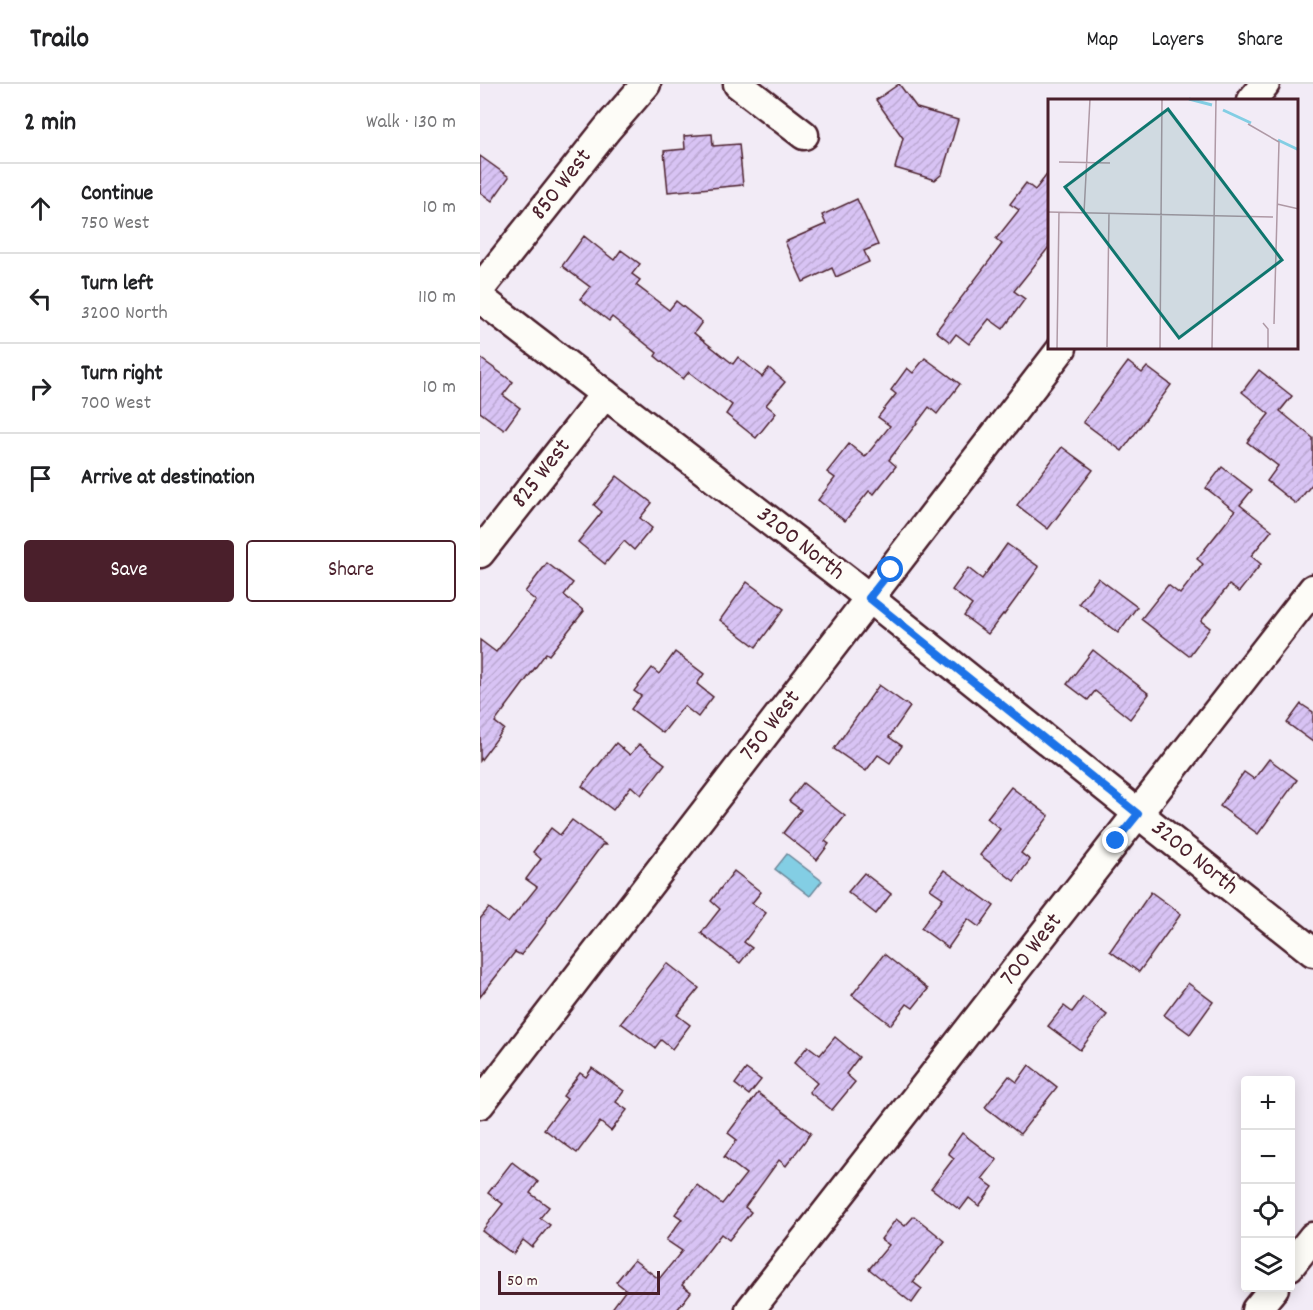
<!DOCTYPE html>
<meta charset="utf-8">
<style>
body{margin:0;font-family:Dekko,sans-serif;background:#f2f2f2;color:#202124}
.controls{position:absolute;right:18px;bottom:18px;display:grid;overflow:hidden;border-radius:6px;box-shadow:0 3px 15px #0003}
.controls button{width:54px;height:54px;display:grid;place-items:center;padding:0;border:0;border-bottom:2px solid #e0e0e0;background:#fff;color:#202124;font:30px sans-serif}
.scale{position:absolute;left:18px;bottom:15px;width:162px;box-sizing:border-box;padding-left:6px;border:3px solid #4a1f2b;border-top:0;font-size:16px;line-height:21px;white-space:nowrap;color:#4a1f2b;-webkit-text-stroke:4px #fdfcf7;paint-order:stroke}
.stop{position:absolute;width:18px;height:18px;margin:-14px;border:4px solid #1a73e8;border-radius:50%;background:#fff}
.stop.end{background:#1a73e8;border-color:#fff;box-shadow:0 2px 6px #0008}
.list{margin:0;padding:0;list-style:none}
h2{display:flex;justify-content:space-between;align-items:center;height:78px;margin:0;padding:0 24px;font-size:26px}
h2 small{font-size:20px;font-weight:400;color:#757577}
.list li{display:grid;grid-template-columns:39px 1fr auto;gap:18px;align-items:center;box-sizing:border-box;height:90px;padding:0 24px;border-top:2px solid #e0e0e0}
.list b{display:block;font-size:22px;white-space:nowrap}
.list p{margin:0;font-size:20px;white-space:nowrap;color:#757577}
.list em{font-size:20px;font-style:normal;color:#757577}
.actions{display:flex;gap:12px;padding:18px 24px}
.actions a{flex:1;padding:14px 0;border:2px solid #4a1f2b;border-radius:6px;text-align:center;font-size:21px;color:#4a1f2b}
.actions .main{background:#4a1f2b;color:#fff}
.icon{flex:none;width:33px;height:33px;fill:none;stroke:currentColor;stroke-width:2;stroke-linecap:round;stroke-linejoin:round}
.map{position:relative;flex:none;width:833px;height:1226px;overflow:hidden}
header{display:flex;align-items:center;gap:36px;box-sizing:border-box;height:84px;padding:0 30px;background:#fff;border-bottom:2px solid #e0e0e0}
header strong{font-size:28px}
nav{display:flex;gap:33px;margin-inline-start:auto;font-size:21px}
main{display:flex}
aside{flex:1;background:#fff}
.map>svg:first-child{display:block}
</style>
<header>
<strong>Trailo</strong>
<nav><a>Map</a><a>Layers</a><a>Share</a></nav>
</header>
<main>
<aside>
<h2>2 min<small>Walk · 130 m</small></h2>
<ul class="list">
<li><svg class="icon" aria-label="ahead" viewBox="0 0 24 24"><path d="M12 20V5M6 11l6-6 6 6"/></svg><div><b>Continue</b><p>750 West</p></div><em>10 m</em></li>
<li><svg class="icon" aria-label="left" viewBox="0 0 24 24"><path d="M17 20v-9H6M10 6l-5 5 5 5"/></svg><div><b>Turn left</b><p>3200 North</p></div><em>110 m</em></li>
<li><svg class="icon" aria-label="right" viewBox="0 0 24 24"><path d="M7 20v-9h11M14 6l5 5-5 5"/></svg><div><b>Turn right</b><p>700 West</p></div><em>10 m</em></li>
<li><svg class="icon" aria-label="arrive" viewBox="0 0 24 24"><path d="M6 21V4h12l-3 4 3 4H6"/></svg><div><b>Arrive at destination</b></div></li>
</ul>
<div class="actions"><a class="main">Save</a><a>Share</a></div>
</aside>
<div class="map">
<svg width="833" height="1226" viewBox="0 0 833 1226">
<defs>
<pattern id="building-hatch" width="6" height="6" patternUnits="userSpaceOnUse" patternTransform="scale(1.5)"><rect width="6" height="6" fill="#d8c3f4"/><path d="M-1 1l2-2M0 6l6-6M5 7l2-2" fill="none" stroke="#bba7d1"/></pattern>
</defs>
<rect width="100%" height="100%" fill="#f2ebf6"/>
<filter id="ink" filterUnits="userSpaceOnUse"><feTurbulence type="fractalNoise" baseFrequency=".0167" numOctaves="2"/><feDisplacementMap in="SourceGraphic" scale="12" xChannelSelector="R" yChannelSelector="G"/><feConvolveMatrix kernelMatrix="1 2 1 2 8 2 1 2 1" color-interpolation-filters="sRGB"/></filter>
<g filter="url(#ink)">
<!-- water -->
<path fill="#83cee4" stroke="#6c889a" stroke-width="1.5" d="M307 770 342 797 330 812 295 785Z"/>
<!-- building -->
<g fill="url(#building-hatch)" stroke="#4a1f2b" stroke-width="1.5">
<path d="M419 0 437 24 478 36 462 90 455 96 415 84 423 54 396 16Z"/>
<path d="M232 50 233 62 259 60 263 101 188 108 184 67 205 65 204 52Z"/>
<path d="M0 72 29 93 12 117 0 108Z"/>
<path d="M569 88V163L534 207 545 215 523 245 509 235 489 260 476 250 470 258 456 247 522 160 516 155 539 126 530 120 546 99 555 106Z"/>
<path d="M377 115 398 161 384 167 389 178 356 193 352 184 323 198 305 158 346 140 342 131Z"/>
<path d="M104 152 134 176 141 166 160 180 152 190 160 196 156 201 189 226 196 217 222 238 214 249 253 280 258 273 282 293 289 284 305 298 286 321 296 329 276 354 246 330 252 321 209 288 203 295 175 272 177 269 132 233 129 237 100 215 110 203 82 182Z"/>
<path d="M0 274 33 298 23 311 40 324 24 346 0 328Z"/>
<path d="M445 274 480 300 457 330 449 323 409 376 416 382 394 410 389 407 365 437 338 416 355 394 347 388 369 360 385 373 410 342 398 333 416 310 411 306 427 284 433 289Z"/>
<path d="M648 278 662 289 667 283 691 301 642 367 603 338Z"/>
<path d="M779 286 812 312 800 327 833 354V399L816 420 787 397 798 382 767 358 789 330 762 308Z"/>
<path d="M582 363 613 386 568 445 537 421Z"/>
<path d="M742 383 772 406 760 421 792 446 771 472 781 480 759 508 749 501 721 537 730 544 709 572 661 535 688 501 700 510 723 480 717 475 755 427 726 404Z"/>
<path d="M137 392 172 419 160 434 172 444 154 466 144 457 125 480 98 458 122 428 114 421Z"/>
<path d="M527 460 559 483 524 531 523 530 508 550 484 532 492 521 472 506 488 484 502 495Z"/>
<path d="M67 479 93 499 84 511 104 527 69 571 66 569 15 638 24 645 0 677V556L16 568 56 517 45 508Z"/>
<path d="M618 494 657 523 638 549 599 519Z"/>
<path d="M267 498 304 525 276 563 240 536Z"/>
<path d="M613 566 669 610 650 635 615 607 608 616 587 600Z"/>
<path d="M195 568 224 590 217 600 233 613 218 633 204 622 183 649 151 625 161 612 154 607 172 584 179 590Z"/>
<path d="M399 601 430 623 409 653 422 662 410 679 398 671 386 687 354 665Z"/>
<path d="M821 620 833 628V658L807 639Z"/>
<path d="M136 659 150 671 159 660 185 680 161 711 151 702 133 726 102 702Z"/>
<path d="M789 675 817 696 778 750 740 722 764 688 774 695Z"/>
<path d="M323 699 365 732 345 757 349 760 337 776 303 749 321 726 309 717Z"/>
<path d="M531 703 569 732 541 769 550 776 534 797 500 771 520 745 507 734Z"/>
<path d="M92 736 126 761H122L65 837 66 838 41 871 35 868 0 913V835L9 824 28 839 57 803 46 795 61 775 53 768 71 744 80 751Z"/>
<path d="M464 786 514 822 499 843 488 835 468 864 441 844 463 814 450 805Z"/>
<path d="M254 787 281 808 272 819 286 829 264 858 272 864 260 879 221 849 240 825 231 817Z"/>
<path d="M384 789 411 810 396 830 368 808Z"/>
<path d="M671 808 701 830 659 888 630 867Z"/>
<path d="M404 870 448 905 433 924 427 920 411 941 372 911Z"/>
<path d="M187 879 219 904 197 931 210 941 192 965 181 956 175 964 141 939Z"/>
<path d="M708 899 733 918 710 950 684 931Z"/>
<path d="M603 913 627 931 600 966 568 942 584 922 592 928Z"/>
<path d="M355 953 379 973 366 990 375 998 352 1026 329 1008 337 999 314 979 328 962 340 971Z"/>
<path d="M549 981 577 1003 540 1050 505 1023 529 992 537 998Z"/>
<path d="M112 984 144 1007 136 1018 147 1026 131 1047 120 1038 97 1069 64 1045 87 1015 83 1012 100 989 106 993Z"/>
<path d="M266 985 281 996 269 1011 255 1000Z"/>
<path d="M278 1009 331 1049 306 1082 299 1076 265 1123 271 1128 249 1156 241 1150 202 1201 211 1208 197 1226H131L146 1206 136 1198 154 1176 179 1195 202 1167 186 1156 202 1135 195 1130 217 1101 242 1120 266 1090 244 1073 257 1056 248 1049Z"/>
<path d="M482 1049 517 1076 502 1095 513 1103 499 1122 489 1114 480 1126 451 1104 474 1074 468 1069Z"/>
<path d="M32 1078 58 1098 50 1109 69 1123 60 1134 70 1141 52 1163 43 1156 33 1170 2 1147 23 1120 8 1109Z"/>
<path d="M434 1132 465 1157 433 1198 442 1205 432 1219 389 1185 409 1161 401 1155 416 1135 425 1142Z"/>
</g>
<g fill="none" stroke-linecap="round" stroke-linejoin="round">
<defs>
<g id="minor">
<path d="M258 0 324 51"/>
<path d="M772 16 785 0"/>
<path d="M0 205 127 45 166 0"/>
<path d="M0 214 368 497 680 747 833 868"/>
<path d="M0 469 125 310"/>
<path d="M0 1020 582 264"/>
<path d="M810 1182 833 1153"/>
<path d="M270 1226 833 505"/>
<path d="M776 1226 794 1204"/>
</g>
</defs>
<!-- minor casing -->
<use href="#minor" stroke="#4a1f2b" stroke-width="33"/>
<!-- minor -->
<use href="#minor" stroke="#fdfcf7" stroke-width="28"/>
</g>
</g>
<g fill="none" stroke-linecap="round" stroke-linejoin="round" filter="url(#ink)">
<!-- route -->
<path stroke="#1a73e8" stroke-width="8" d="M411 486 389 514 658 730 636 757"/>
</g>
<g text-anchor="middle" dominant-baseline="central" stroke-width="5" stroke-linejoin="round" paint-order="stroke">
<!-- street labels -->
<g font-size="24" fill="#4a1f2b" stroke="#fdfcf7">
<text transform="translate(82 101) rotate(-52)">850 West</text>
<text transform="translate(62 390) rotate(-52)">825 West</text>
<text transform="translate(320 460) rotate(38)">3200 North</text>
<text transform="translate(291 642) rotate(-52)">750 West</text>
<text transform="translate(714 774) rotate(39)">3200 North</text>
<text transform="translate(552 866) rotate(-52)">700 West</text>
</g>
</g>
<!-- overview -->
<g transform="translate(568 15)">
<rect width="250" height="250" fill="#f2ebf6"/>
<path fill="none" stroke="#83cee4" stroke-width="3" d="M141 0 164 6M175 11 203 24M230 41 251 51"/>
<path fill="none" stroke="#af99a5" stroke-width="1.5" d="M200 25 231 43 226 225M11 63 62 64M229 105 251 110M0 113 225 118M36 114 42 0M215 224 220 230V250M59 248 61 114M9 250 11 113M112 250 114 0M164 250 168 0"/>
<path fill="#0f766e" fill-opacity="0.15" stroke="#0f766e" stroke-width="3" d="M120 10 234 161 131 239 17 88Z"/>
<rect width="250" height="250" fill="none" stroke="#4a1f2b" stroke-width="3"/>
</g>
</svg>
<div class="controls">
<button>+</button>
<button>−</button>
<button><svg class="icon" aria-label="locate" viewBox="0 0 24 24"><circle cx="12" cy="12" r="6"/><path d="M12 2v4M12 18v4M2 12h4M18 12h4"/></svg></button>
<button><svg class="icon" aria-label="layers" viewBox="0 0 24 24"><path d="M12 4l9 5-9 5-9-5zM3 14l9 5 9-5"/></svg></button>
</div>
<div class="scale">50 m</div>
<div class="stop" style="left:411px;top:486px"></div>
<div class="stop end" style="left:636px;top:757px"></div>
</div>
</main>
